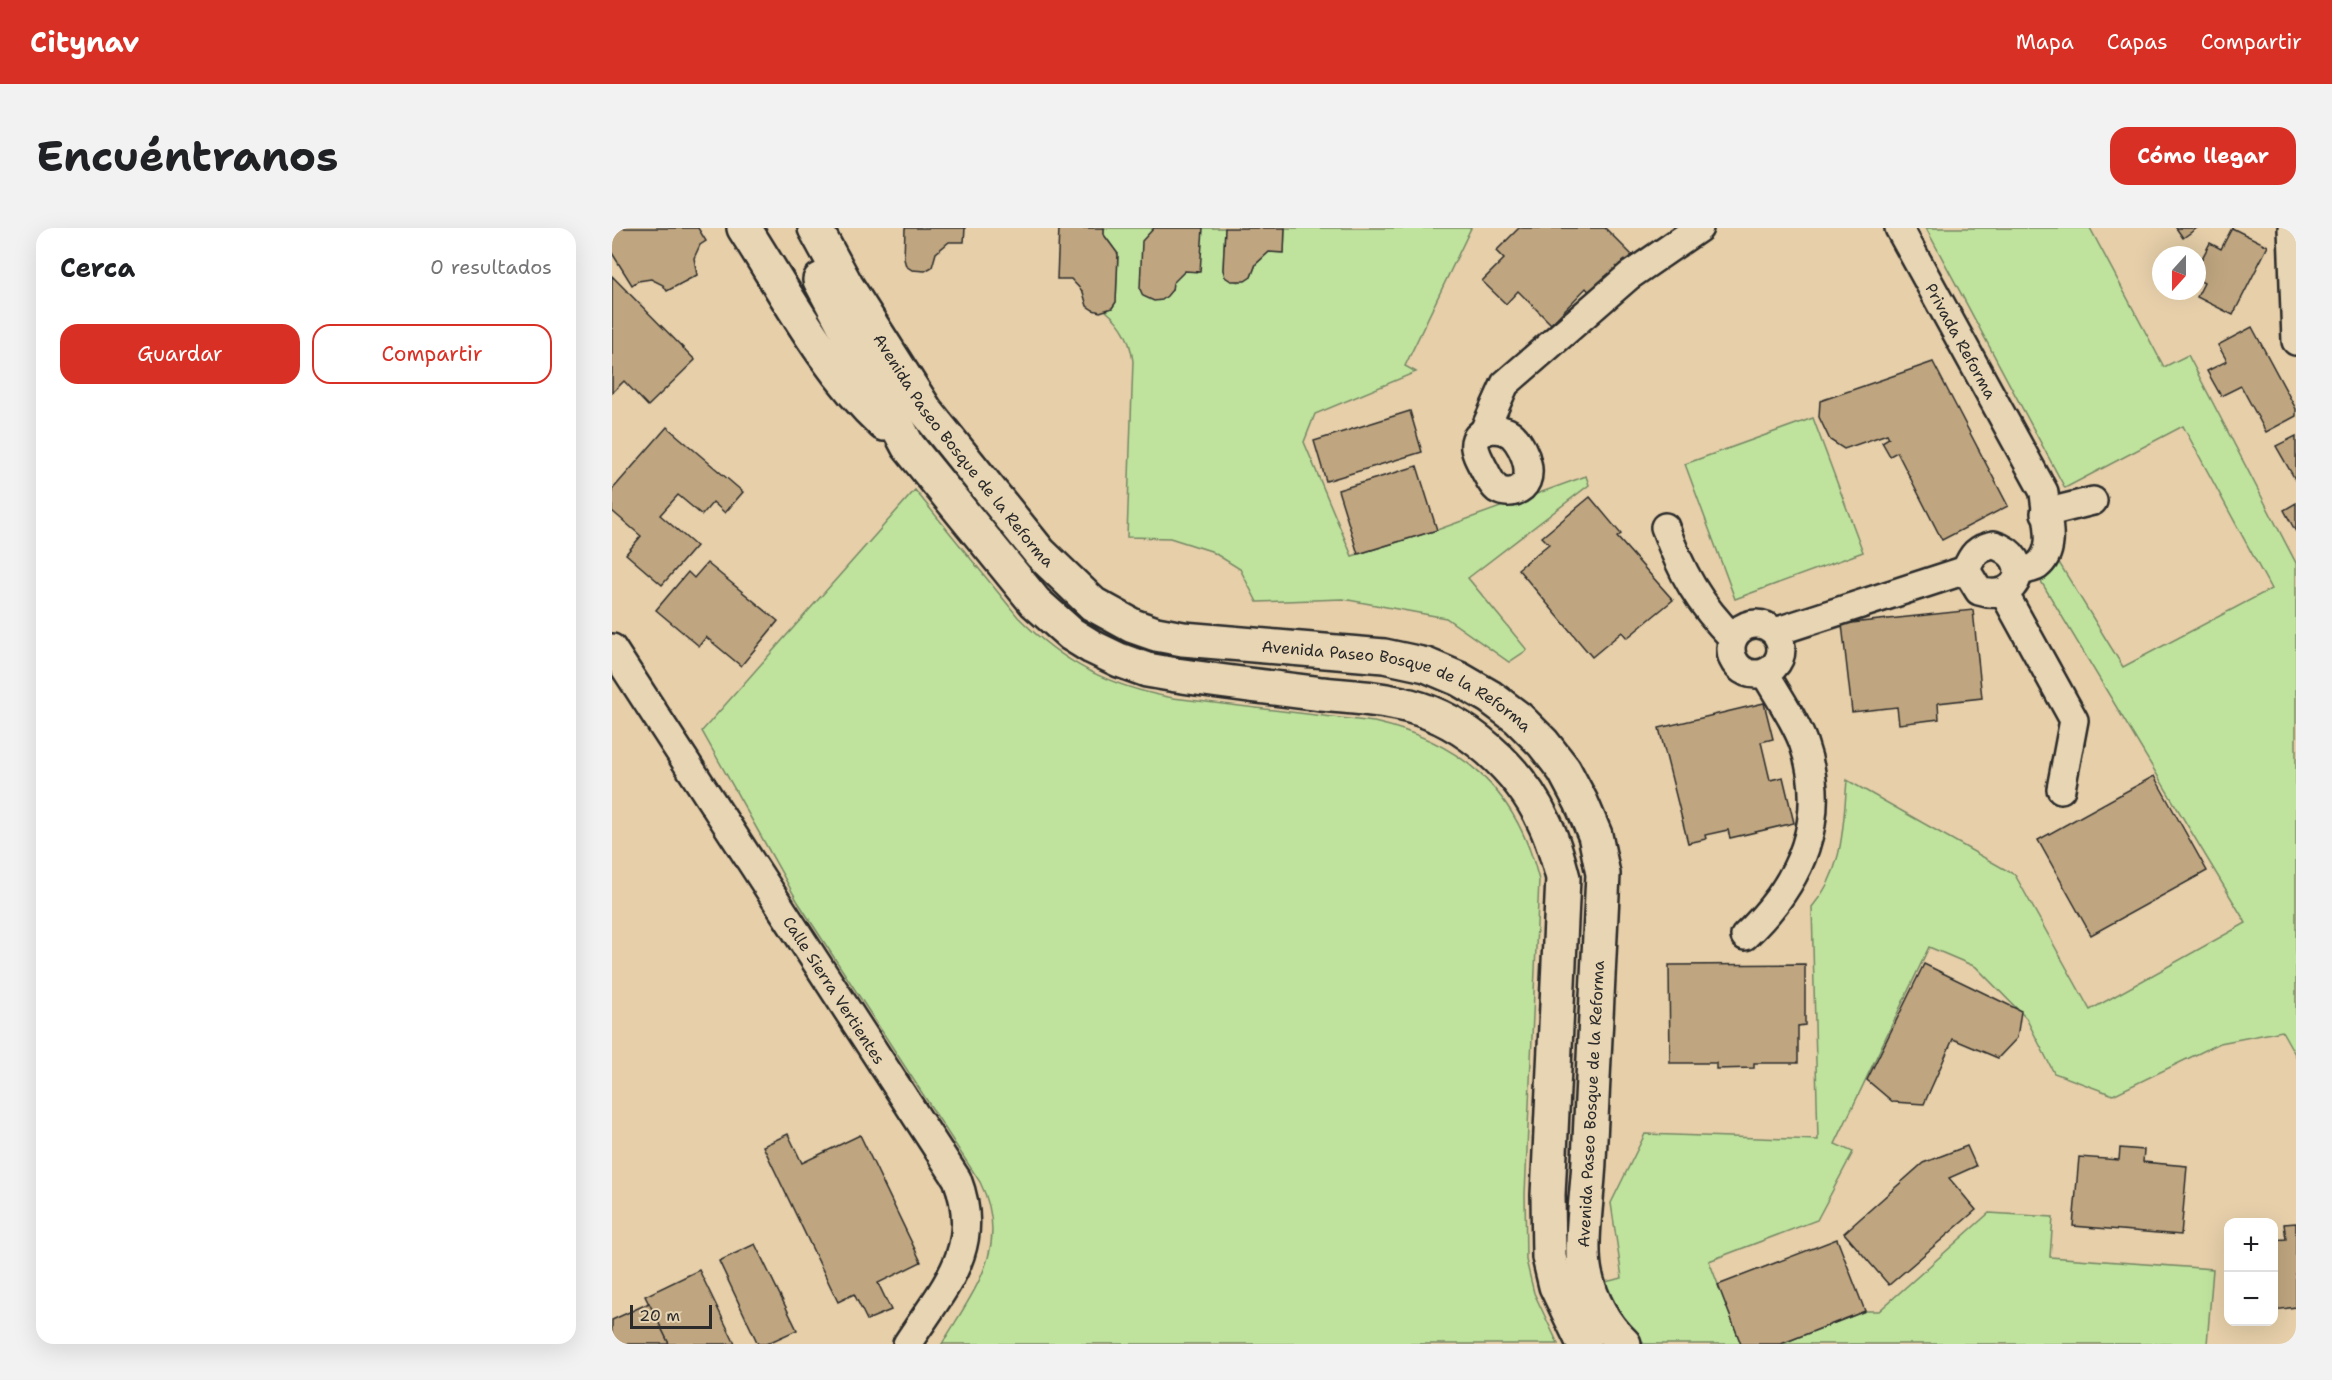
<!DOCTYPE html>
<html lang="es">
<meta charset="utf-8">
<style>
body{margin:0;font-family:"Shantell Sans",sans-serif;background:#f2f2f2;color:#202124}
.controls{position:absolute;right:18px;bottom:18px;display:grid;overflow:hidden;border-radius:12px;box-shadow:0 6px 24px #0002}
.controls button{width:54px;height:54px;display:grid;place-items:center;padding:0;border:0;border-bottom:2px solid #e0e0e0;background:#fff;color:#202124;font:30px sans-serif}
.compass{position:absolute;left:1540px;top:18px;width:54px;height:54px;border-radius:50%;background:#fff;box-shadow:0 6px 24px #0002;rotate:201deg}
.scale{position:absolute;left:18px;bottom:15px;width:82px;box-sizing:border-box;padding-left:6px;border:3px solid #2b2b2b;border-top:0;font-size:16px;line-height:21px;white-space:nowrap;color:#2b2b2b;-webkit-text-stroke:4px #e8d5b3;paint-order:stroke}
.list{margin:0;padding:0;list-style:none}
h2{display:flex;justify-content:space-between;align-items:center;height:78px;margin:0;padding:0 24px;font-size:26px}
h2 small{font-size:20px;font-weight:400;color:#757577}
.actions{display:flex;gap:12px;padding:18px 24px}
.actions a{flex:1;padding:14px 0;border:2px solid #d93025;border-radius:18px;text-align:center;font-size:21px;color:#d93025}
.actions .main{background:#d93025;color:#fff}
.map{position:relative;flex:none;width:1684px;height:1116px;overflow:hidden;border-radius:18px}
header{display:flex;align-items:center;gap:36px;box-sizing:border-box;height:84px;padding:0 30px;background:#d93025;color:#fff}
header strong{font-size:28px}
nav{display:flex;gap:33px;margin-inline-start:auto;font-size:21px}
.intro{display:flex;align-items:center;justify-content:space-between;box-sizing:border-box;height:144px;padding:0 36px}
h1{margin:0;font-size:42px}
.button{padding:15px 27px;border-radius:18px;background:#d93025;color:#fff;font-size:21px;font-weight:700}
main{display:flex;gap:36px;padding:0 36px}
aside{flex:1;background:#fff;border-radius:18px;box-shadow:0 6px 24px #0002}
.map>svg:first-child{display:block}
</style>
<header>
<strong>Citynav</strong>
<nav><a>Mapa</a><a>Capas</a><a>Compartir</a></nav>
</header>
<div class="intro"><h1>Encuéntranos</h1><a class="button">Cómo llegar</a></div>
<main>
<aside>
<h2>Cerca<small>0 resultados</small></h2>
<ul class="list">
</ul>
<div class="actions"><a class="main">Guardar</a><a>Compartir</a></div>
</aside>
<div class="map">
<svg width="1684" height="1116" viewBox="0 0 1684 1116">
<rect width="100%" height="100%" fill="#e6cfa9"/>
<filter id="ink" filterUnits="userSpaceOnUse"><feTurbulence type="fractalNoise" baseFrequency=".0167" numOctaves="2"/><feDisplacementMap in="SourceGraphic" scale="12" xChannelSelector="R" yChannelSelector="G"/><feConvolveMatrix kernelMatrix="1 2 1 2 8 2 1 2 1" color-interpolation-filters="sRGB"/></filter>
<g filter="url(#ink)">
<!-- green -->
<g fill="#bfe39d" stroke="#758764" stroke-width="1.5">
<path d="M492 0H613L611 42 614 49 626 54 639 49 644 36 657 24 672 25 673 0H859L793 138 804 144 703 186 692 214 740 328 825 302 974 248 977 257 856 350 915 422 897 434 834 390 731 371 645 374 628 341 599 323 558 310 515 309 521 133C518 112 511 97 494 83L500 80 504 74 506 26 492 7Z"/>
<path d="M1314 0H1478L1552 139 1576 127 1684 335V828L1670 803 1608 815 1501 867 1442 845 1414 790 1364 739 1317 719 1223 916 1241 924 1205 992 1097 1033 1129 1116H1032L1007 1086 989 1055 1010 1050 999 975 1033 906 1206 912 1200 679C1232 642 1231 598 1235 552L1403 647 1478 782 1634 695 1427 350 1443 328 1511 439 1659 361 1571 198 1453 260Z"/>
<path d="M1201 190 1251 324 1123 371 1073 236Z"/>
<path d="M303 262 406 389C452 436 497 458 561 470L762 494C851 514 905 563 927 652L913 966 914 1032 922 1065 946 1116H330C362 1062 400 1018 368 954L186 674 90 503Z"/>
<path d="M1377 985 1441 989 1438 1029 1601 1041 1595 1116H1169L1253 1083H1267Z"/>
</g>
<!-- building -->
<g fill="#bfa680" stroke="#2b2b2b" stroke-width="1.5">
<path d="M0 0H86L94 13 88 17 82 30 85 47 55 63 51 57 39 51 26 53 20 57 0 25Z"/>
<path d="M293 0H353L352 14H337L324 25 320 39 313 43 300 42 294 38 292 31Z"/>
<path d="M447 0H492V7L506 26 504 74 500 80 488 84 481 82 475 78 471 64 459 51H445Z"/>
<path d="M542 0H591L588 44 573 43 561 55 560 62 555 68 550 72 542 73 531 68 528 61 530 13Z"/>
<path d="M613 0H673L672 25 657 24 644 36 639 49 633 53H619L613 49 611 42Z"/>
<path d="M907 0H993L1020 27 980 67 974 60 939 96 906 63 894 76 870 53 892 31 884 23Z"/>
<path d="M1564 0H1585L1571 10Z"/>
<path d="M1620 0 1656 18 1621 87 1585 69 1592 55 1585 51V40L1598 15 1609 21Z"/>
<path d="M0 48 83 132 36 178 12 153 0 165Z"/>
<path d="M1640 99 1684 181V188L1654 204 1629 158 1609 168 1595 143 1615 133 1606 117Z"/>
<path d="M1321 134 1396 278 1330 312 1285 224 1278 228 1270 214 1277 210 1275 206 1232 221 1218 212 1207 189 1208 173Z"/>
<path d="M798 183 810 224 714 253 702 213Z"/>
<path d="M55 199 131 264 113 285 101 274 90 287 66 267 48 287 84 318 50 357 14 326 29 308 0 283V262Z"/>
<path d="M1684 208V253L1664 218Z"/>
<path d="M805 238 825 302 746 326 726 262Z"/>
<path d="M978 269 1009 306 1005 309 1061 372 1015 410 1010 404 980 429 906 341 937 316 930 309Z"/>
<path d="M1684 275V304L1672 282Z"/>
<path d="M95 335 166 393 129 438 94 409 87 418 44 382 76 344 82 350Z"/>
<path d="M1361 382 1370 470 1326 475 1327 491 1287 496 1285 479 1240 484 1230 396Z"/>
<path d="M1152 475 1161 511 1149 514 1158 552 1171 549 1182 595 1118 610 1116 602 1093 607 1094 611 1076 615 1047 500Z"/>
<path d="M1542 548 1595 643 1479 707 1426 612Z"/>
<path d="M1193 736V797L1186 798V835H1142V840L1104 841V835H1058L1057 737Z"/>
<path d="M1312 736 1409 783 1405 810 1386 830 1341 811 1312 876 1281 874 1255 852Z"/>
<path d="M176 906 190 935 248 907 309 1034 266 1055 279 1082 255 1092 242 1066 226 1074 151 918Z"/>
<path d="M1355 918 1364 938 1337 950 1364 982 1277 1057 1232 1005 1311 935Z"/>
<path d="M1508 920 1532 922 1531 934 1575 938 1569 1007 1461 998 1467 929 1507 932Z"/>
<path d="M1684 995V1079L1662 1082V1012L1674 1011 1672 996Z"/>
<path d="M1225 1011 1253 1083 1169 1116H1129L1106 1057Z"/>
<path d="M143 1016 185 1102 154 1116H146L107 1033Z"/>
<path d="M87 1042 123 1116H57L33 1068Z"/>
<path d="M37 1075 57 1116H0V1092Z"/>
</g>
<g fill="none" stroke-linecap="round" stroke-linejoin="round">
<defs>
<g id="minor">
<path id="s1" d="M1287 0 1432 264C1433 287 1447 321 1425 338 1420 341 1411 342 1406 344"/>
<path d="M1680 0 1684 113"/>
<path d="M879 201C887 201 895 202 901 208 913 220 927 255 903 263 897 265 890 264 885 261 879 256 876 248 872 241 863 224 854 209 879 201Z"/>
<path d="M872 203 893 156 1017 48 1087 0"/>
<path d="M1433 285 1481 273"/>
<path d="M1053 299C1069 344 1087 376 1121 410"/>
<path d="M1382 317C1422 329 1409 376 1367 363L1354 342C1360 327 1365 320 1382 317Z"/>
<path d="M1392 365 1462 492 1449 561"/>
<circle cx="1144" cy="421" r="25"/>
<path d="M1163 404 1354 342"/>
<path id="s2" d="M0 420 345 951C372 1021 331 1060 295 1116"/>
<path d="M1133 708C1189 655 1218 590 1191 514 1182 490 1165 467 1153 445"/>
</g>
<g id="major">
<path d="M132 0C175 67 213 141 272 196"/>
<path id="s3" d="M203 0 234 57 314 183 428 325 481 376 521 398 544 406 571 411 772 428 814 437 847 451 878 469 906 490 931 515 952 542 969 574 983 607 991 646C986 741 982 837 977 932 976 965 967 1015 973 1045 979 1073 992 1097 1012 1116"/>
<path d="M208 52 296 218 423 374 459 406 480 419 507 432 535 442 564 447C612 454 661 460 709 466 739 469 769 470 798 478 855 493 908 542 932 594 941 612 946 631 951 650L936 967 937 1029 944 1058 972 1116"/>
</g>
</defs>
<!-- minor casing -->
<use href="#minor" stroke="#2b2b2b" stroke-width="32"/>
<!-- major casing -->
<use href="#major" stroke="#2b2b2b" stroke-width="38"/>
<!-- minor -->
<use href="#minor" stroke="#e8d5b3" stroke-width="27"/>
<!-- major -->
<use href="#major" stroke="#e8d5b3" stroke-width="33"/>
</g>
</g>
<g text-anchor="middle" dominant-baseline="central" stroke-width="5" stroke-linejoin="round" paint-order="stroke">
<!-- street labels -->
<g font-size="16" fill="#2b2b2b" stroke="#e8d5b3">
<text stroke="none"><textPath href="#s1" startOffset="129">Privada Reforma</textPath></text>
<text stroke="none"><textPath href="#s3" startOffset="268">Avenida Paseo Bosque de la Reforma</textPath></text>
<text stroke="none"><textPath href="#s3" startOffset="790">Avenida Paseo Bosque de la Reforma</textPath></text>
<text stroke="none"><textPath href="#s2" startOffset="408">Calle Sierra Vertientes</textPath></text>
<text transform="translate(979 876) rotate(-87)">Avenida Paseo Bosque de la Reforma</text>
</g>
</g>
</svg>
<div class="controls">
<button>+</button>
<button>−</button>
</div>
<svg class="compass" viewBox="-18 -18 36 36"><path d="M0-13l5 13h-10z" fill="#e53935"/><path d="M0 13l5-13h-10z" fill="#757577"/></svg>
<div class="scale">20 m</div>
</div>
</main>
